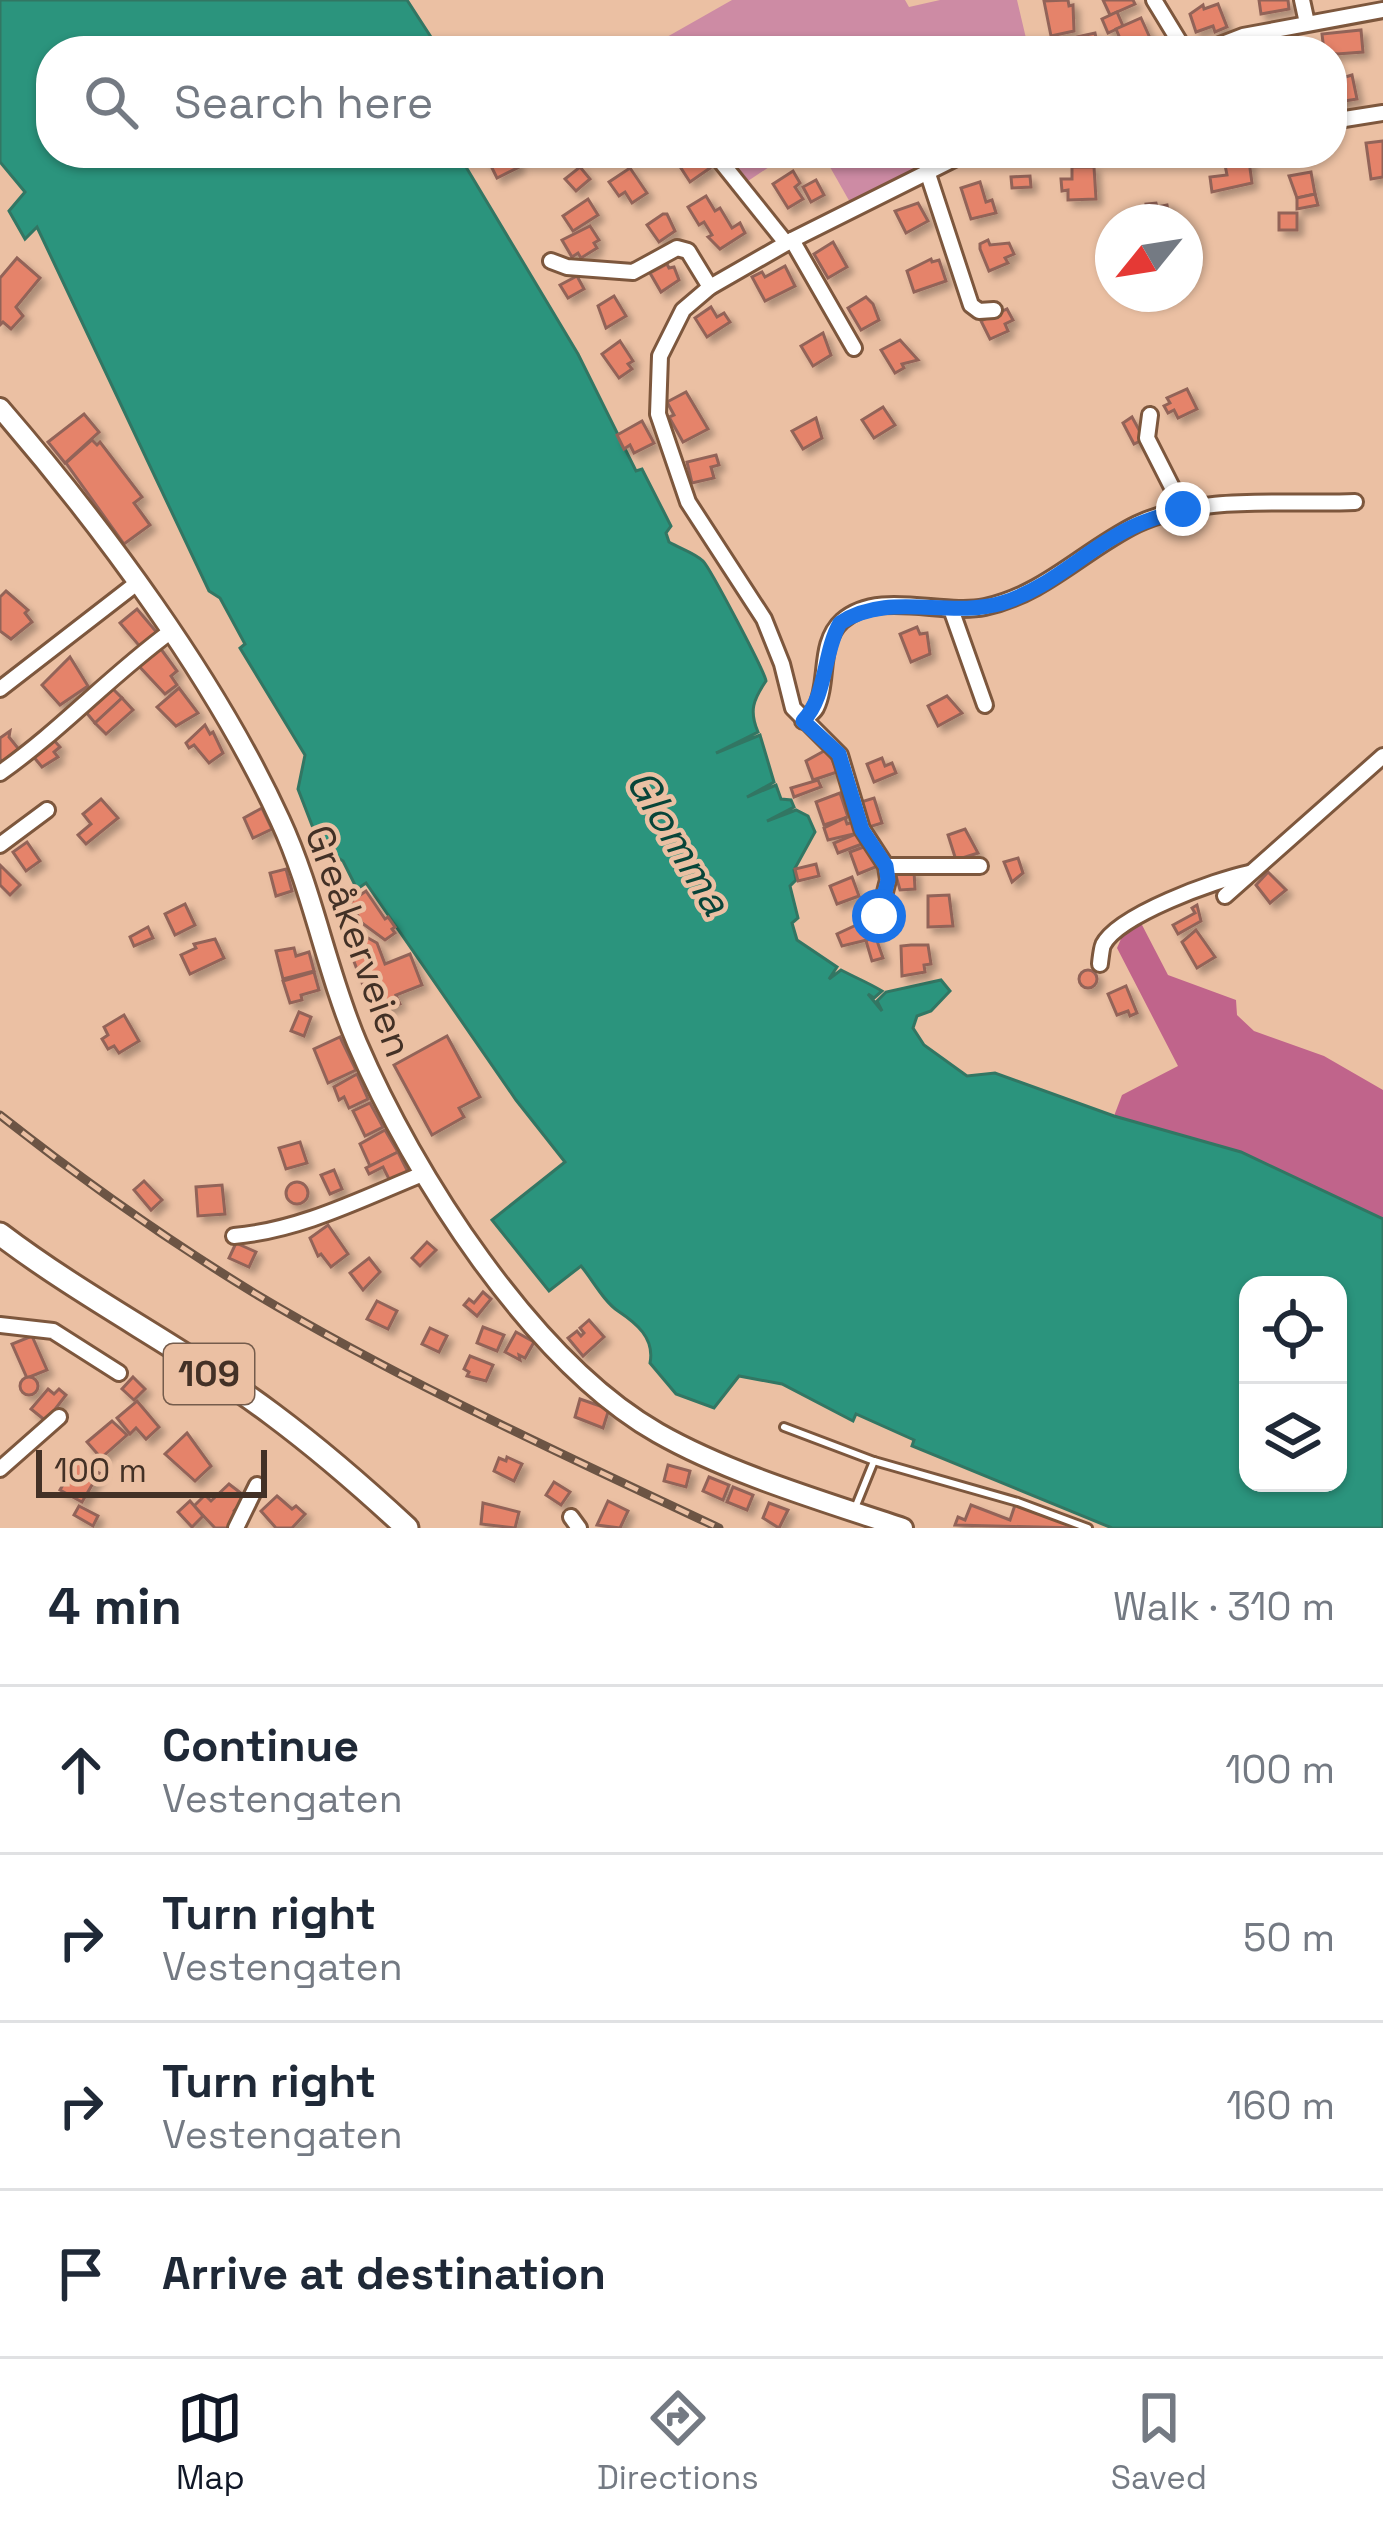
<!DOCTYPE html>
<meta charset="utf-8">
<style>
body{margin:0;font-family:"Space Grotesk",sans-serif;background:#f6f6f7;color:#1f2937}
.controls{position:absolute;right:36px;bottom:36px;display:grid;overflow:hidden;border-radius:24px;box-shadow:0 3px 9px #0004}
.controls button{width:108px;height:108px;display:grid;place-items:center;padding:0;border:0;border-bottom:3px solid #e0e1e3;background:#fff;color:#1f2937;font:60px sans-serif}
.compass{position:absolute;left:1095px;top:204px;width:108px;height:108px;border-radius:50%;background:#fff;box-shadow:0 3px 9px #0004;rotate:240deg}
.scale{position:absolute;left:36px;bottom:30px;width:231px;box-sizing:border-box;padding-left:12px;border:6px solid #433126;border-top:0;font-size:33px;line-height:42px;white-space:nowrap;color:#433126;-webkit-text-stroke:9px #ebc0a3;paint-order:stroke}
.stop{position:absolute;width:36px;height:36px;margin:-27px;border:9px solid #1a73e8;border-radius:50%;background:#fff}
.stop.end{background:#1a73e8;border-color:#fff;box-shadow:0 3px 12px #0008}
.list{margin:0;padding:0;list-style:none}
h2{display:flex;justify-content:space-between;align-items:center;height:156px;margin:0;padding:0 48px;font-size:51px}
h2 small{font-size:39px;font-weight:400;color:#747a83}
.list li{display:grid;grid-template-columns:78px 1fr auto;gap:36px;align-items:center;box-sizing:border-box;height:168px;padding:0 48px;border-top:3px solid #e0e1e3}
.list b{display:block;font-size:45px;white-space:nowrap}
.list p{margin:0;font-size:39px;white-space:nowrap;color:#747a83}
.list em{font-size:39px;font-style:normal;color:#747a83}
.icon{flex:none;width:66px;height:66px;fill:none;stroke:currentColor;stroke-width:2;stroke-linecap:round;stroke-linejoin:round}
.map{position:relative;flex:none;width:1383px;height:1528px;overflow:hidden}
.search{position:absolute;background:#fff;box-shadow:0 3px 9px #0004;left:36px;right:36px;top:36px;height:132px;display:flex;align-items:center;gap:30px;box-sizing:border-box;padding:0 42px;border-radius:48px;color:#747a83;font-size:45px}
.sheet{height:828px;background:#fff}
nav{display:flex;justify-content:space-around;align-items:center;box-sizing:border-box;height:168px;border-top:3px solid #e0e1e3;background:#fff;font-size:33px;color:#747a83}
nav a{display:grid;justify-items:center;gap:6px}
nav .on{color:#111827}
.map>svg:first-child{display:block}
</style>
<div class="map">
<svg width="1383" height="1528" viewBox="0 0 1383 1528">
<defs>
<filter id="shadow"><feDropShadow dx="5.5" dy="5.5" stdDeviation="3" flood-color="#0004"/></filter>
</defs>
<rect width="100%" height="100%" fill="#ebc0a3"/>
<!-- green -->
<g fill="#cd8ba4">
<path d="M732 0H905L909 7 940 0H1017L1029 51H655L651 46Z"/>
<path d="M721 153H790L742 185Z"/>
<path d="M822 153H966L851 204Z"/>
</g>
<!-- forest -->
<path fill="#c0648b" d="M1141 923 1168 975 1236 1000 1237 1015 1254 1031 1324 1056 1383 1090V1219L1241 1152 1114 1116 1122 1095 1178 1066 1117 948 1124 932Z"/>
<!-- water -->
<path fill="#2b947d" stroke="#327663" stroke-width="3" fill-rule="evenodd" d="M0 0H407L440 51H51V153H463L466 167 578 354 636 471 642 469 671 526 666 533 669 542C679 548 695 553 703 561 710 568 765 672 766 681 753 700 749 711 758 732L716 753 760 735 774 782 747 797 776 785 781 799 791 800 794 807 767 821 796 810 808 816 815 832 794 870 796 880 790 886 798 918 792 923 797 940 837 967 829 979 841 970C854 977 867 982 882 991L874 998 868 994 882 1011 877 1001 886 992 941 980 950 991 931 1011 917 1016 913 1028 924 1045 967 1076 995 1073 1114 1116 1241 1152 1383 1219V1528H1112L912 1446 914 1440 856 1414 853 1421 782 1384 739 1376 714 1408 676 1394 650 1363C655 1338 636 1323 618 1311 604 1302 592 1279 581 1266L549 1291 492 1220 565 1162 516 1100 366 883 357 889 343 861 320 846 298 789 305 755 240 648 245 644 220 598 209 591 37 227 25 239 9 211 25 192 0 162ZM1248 1285H1338V1483H1248Z"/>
<!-- building -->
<g fill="#e5836b" stroke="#926458" stroke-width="3" filter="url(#shadow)">
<path d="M1068 0 1069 6 1073 5 1074 31 1051 36 1044 1Z"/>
<path d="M1103 0H1133L1135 4 1110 15Z"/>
<path d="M1259 0H1288L1289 9 1261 14Z"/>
<path d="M1218 4 1227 27 1215 32 1213 26 1196 32 1190 14 1203 5 1204 9Z"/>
<path d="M1117 12 1123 26 1108 33 1102 19Z"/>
<path d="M1141 18 1150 38 1125 50 1116 29Z"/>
<path d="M1361 30 1363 52 1337 54 1324 51 1322 34Z"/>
<path d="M1095 33 1099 51H1080L1077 37Z"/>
<path d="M1289 36 1292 51H1260L1259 41Z"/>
<path d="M1352 75 1357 99 1332 103V81Z"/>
<path d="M1383 141V177L1371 179 1366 143Z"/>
<path d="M501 153H511L519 167 497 178 488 160Z"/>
<path d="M677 153H706L710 168 690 182 679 165 683 162 676 158Z"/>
<path d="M1249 161 1252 183 1212 192 1210 177 1227 175 1225 165Z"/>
<path d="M580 167 590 179 576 191 565 179Z"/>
<path d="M1072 167H1094L1096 199 1068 200V190L1062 191 1061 179H1072Z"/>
<path d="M630 168 647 193 632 203 625 192 619 196 609 182Z"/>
<path d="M793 171 800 183 795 187 803 199 788 208 773 184Z"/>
<path d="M1311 172 1315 194 1297 198 1289 176Z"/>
<path d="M1030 176 1031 187 1012 188 1011 177Z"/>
<path d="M816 180 824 195 811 202 803 187Z"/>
<path d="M980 182 986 202 992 200 996 213 971 219 961 188Z"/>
<path d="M1315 194 1318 205 1297 209V198Z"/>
<path d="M706 196 715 211 720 208 732 228 740 223 745 233 720 249 708 237 712 235 704 222 699 225 688 207Z"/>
<path d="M588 199 598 215 573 231 563 216Z"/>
<path d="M918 203 928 221 906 233 895 211Z"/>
<path d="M1156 203 1157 207 1167 205 1170 222H1129L1127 215 1147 212 1146 204Z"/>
<rect x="1279" y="213" width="18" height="17"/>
<path d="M663 214H667L675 231 659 242 647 225Z"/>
<path d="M590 226 599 240 594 243 597 248 581 258 578 253 572 257 562 240Z"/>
<path d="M988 240 990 245 1009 243 1014 254 1005 258 1008 263 989 271 980 249V244Z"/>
<path d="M833 242 847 267 828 278 814 254Z"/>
<path d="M17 258 40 278 16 307 23 316 11 329 3 322 0 325V278Z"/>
<path d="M931 259 932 262 939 260 946 281 914 292 907 271Z"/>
<path d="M667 264 669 268 674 267 679 280 661 292 650 273Z"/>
<path d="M785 266 795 286 765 301 752 277 762 272 765 277Z"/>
<path d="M577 276 584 289 568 298 560 285Z"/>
<path d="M614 296 626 316 606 328 598 306Z"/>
<path d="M866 297 873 304 879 320 861 330 848 308Z"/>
<path d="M711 307 717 317 724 313 730 322 707 337 695 318Z"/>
<path d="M1007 309 1013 320 1005 324 1008 331 990 339 981 321Z"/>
<path d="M823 333 831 355 813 366 801 346Z"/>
<path d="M900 340 918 360 902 364 904 368 895 373 881 350Z"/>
<path d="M620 341 633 361 628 364 632 369 619 378 602 354Z"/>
<path d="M1187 389 1197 409 1178 418 1174 410 1168 413 1164 406 1170 403 1167 398Z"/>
<path d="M686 392 708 429 683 442 669 417 674 415 667 402Z"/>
<path d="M883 407 895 425 874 438 862 420Z"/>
<path d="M84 414 99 432 65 463 48 442Z"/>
<path d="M1132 417 1144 439 1134 444 1123 423Z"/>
<path d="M816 418 822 438 803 449 792 431Z"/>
<path d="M642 421 654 443 634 453 630 445 624 449 617 435Z"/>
<path d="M92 440 97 445 100 442 142 497 134 503 150 525 124 544 66 463Z"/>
<path d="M716 455 719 465 711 467 714 478 692 483 687 462Z"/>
<path d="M6 591 28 610 25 613 32 622 11 639 0 631V597Z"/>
<path d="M137 609 159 635 142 649 120 623Z"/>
<path d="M917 627 920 634 927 633 930 654 911 662 900 634Z"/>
<path d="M158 645 177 671 171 676 177 685 165 694 137 664Z"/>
<path d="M70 657 88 686 60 705 42 685Z"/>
<path d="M111 687 122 698 95 723 85 711Z"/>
<path d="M179 688 198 713 176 726 157 707Z"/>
<path d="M947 696 962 713 938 726 928 706Z"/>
<path d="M122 698 133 710 106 734 95 723Z"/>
<path d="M205 725 210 734 213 732 223 753 209 763 194 745 189 748 186 743Z"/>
<path d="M10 731 9 737 21 752 4 764 0 759V738Z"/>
<path d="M52 738 60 747 54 752 58 757 42 767 32 755Z"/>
<path d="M824 751 829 752 837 772 813 780 806 761Z"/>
<path d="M882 758 885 766 892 763 896 773 874 782 867 764Z"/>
<path d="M818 780 821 787 794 797 791 788Z"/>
<path d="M840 793 848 817 824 825 816 802Z"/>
<path d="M874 798 882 823 869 827 861 802Z"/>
<path d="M101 799 118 818 86 844 78 835 91 824 83 814Z"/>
<path d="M262 808 272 829 253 838 244 818Z"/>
<path d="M845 818 847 824 854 822 858 833 828 840 824 828Z"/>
<path d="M965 829 978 853 956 860 948 835Z"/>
<path d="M858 833 862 844 838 853 834 843Z"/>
<path d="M27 842 40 861 26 871 13 852Z"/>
<path d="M869 845 878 866 858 874 850 852Z"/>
<path d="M1018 858 1023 873 1012 882 1004 862Z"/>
<path d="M816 864 819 876 798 881 795 869Z"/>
<path d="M0 865 20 885 10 895 0 885Z"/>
<path d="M286 869 292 891 276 896 270 873Z"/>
<path d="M914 871 915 889 900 890 895 872Z"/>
<path d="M1268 872 1286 890 1270 903 1256 885Z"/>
<path d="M852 877 859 896 837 904 830 886Z"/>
<path d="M366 891 385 919 388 917 395 927 392 929 395 933 385 940 362 923 350 902Z"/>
<path d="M949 895 953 926 928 927V896Z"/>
<path d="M185 904 195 925 175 935 165 914Z"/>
<path d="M1197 905 1201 921 1178 934 1173 925 1195 913 1192 908Z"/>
<path d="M865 921 871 939 842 946 837 934Z"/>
<path d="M148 927 153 938 134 946 130 937Z"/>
<path d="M1196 930 1215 957 1197 968 1182 942Z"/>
<path d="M359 933 377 943 385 964 410 954 422 985 396 995 400 1004 374 1014 345 938Z"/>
<path d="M875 935 883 958 872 961 866 941Z"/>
<path d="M215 939 224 958 190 974 181 955 196 948 194 944Z"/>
<path d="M911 945H928L931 964 924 965 925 972 902 976 901 946Z"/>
<path d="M294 948 296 956 309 952 314 971 283 979 276 951Z"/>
<circle cx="1088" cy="979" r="9"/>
<path d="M314 972 319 990 301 995 302 1000 290 1003 283 981Z"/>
<path d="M1126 986 1137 1013 1130 1016 1128 1011 1117 1015 1108 994Z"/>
<path d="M299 1012 311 1017 304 1036 291 1031Z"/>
<path d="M124 1015 139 1041 119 1053 114 1046 108 1049 102 1039 108 1035 104 1027Z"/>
<path d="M447 1036 480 1097 459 1108 464 1117 432 1135 394 1065Z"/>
<path d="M340 1037 356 1070 328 1083 314 1049Z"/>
<path d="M357 1074 368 1099 349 1108 344 1097 339 1100 334 1087Z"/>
<path d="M370 1103 383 1127 365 1136 353 1111Z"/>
<path d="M385 1130 398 1152 370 1166 360 1144Z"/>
<path d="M300 1142 307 1163 286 1169 279 1148Z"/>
<path d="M398 1152 408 1172 390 1181 383 1167 369 1174 366 1168Z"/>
<path d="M334 1170 342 1189 330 1194 321 1175Z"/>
<path d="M144 1181 162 1200 151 1210 134 1190Z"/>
<circle cx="297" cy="1193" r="11"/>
<path d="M222 1185 225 1214 198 1216 196 1187Z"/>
<path d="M328 1225 348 1254 331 1267 321 1254 318 1256 310 1238Z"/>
<path d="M427 1242 436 1250 420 1266 412 1258Z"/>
<path d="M236 1243 256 1252 249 1267 229 1258Z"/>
<path d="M369 1258 380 1272 363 1290 350 1273Z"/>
<path d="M483 1292 491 1299 477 1316 464 1305 469 1299 474 1303Z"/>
<path d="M377 1301 397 1311 388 1329 367 1319Z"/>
<path d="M589 1320 604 1337 583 1356 568 1338 577 1331 581 1336 584 1333 580 1328Z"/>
<path d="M483 1327 504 1335 497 1351 477 1343Z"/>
<path d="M430 1328 447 1336 439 1352 422 1344Z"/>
<path d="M516 1332 534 1342 525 1358 519 1355 520 1360 505 1352Z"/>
<path d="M32 1336 47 1370 27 1378 12 1344Z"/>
<path d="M470 1356 493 1365 486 1381 467 1376 469 1372 464 1369Z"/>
<circle cx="29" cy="1386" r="9"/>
<path d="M133 1377 145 1389 134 1400 122 1389Z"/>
<path d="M48 1389 54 1394 59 1389 66 1395 46 1421 31 1409Z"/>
<path d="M580 1399 609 1409 603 1428 575 1417Z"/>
<path d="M137 1401 159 1427 146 1439 136 1428 130 1434 117 1418Z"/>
<path d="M112 1421 127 1435 101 1458 87 1442Z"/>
<path d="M187 1433 211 1466 195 1481 165 1454Z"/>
<path d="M507 1457 522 1464 514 1481 494 1471 499 1458 506 1461Z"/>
<path d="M77 1460 99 1473 82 1502 60 1490Z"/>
<path d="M668 1465 690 1471 686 1487 664 1481Z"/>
<path d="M709 1477 729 1485 723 1500 703 1491Z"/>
<path d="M554 1482 570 1492 561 1505 546 1495Z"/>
<path d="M229 1484 246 1497 234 1511 239 1519 230 1528H215L194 1506 205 1495 211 1501Z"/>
<path d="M733 1487 753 1495 747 1510 727 1502Z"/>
<path d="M277 1496 292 1509 296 1506 305 1514 292 1528H276L261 1511Z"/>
<path d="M190 1501 203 1516 192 1527 178 1512Z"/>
<path d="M608 1501 628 1511 620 1528 597 1525Z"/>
<path d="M483 1503 519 1512 515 1528 481 1524Z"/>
<path d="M769 1503 788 1510 779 1528 763 1518Z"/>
<path d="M971 1505 1010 1520 1015 1505 1078 1528 955 1525 958 1517 965 1520Z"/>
<path d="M79 1506 98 1516 93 1526 74 1515Z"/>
</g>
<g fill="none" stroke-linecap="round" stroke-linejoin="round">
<defs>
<g id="lane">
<path d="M784 1427 874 1461 1018 1502 1088 1528"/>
<path d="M855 1508 874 1461"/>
</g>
<g id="street">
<path d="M1154 0 1185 51"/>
<path d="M1302 0 1307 23"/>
<path d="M1204 51 1243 36 1383 10"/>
<path d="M1332 121 1383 113"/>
<path d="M714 153 786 243"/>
<path d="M927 171 971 305 979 311 994 310"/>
<path d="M792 240 854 348"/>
<path d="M551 261 567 267 633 272 677 248 688 251 710 287"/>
<path d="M1150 415 1147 438 1183 509"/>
<path d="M951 609 985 705"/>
<path d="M0 689 137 583"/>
<path d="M803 721C808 716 813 713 816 708 829 681 818 643 842 621 878 589 942 616 985 607 1045 594 1084 550 1137 524 1201 494 1285 505 1355 502"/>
<path d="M0 773C60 731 110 676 170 632"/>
<path d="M0 845 47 810"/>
<path d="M886 866H980"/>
<path d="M1225 896 1383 756"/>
<path d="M879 916 888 880 886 866 862 829 840 755 793 708 782 664 764 619 688 502 658 414 660 356 683 310 710 287 792 240 966 153"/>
<path d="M1100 964C1100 963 1102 946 1103 945 1118 915 1216 880 1249 873"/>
<path d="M234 1236C302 1230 363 1198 425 1173"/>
<path d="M0 1325 53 1331 119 1373"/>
<path d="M0 1469 59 1417"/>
<path d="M571 1517 579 1528"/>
<path d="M236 1528 257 1485"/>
</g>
<path id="secondary" d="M0 408C102 526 215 678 280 820 313 891 326 970 357 1043 413 1174 532 1361 658 1433 730 1474 823 1501 903 1528"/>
<path id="primary" d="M0 1234C87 1300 185 1349 272 1414 319 1449 364 1488 407 1528"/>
</defs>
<!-- lane casing -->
<use href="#lane" stroke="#7d573d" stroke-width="12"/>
<!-- street casing -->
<use href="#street" stroke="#7d573d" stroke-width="20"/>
<!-- secondary casing -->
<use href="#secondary" stroke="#7d573d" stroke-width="24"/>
<!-- primary casing -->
<use href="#primary" stroke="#7d573d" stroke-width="27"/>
<!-- lane -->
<use href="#lane" stroke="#fff" stroke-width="6"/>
<!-- street -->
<use href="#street" stroke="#fff" stroke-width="14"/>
<!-- secondary -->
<use href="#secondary" stroke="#fff" stroke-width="18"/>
<!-- primary -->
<use href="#primary" stroke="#fff" stroke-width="21"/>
<defs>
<path id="rail" d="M0 1115C81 1179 166 1239 254 1293 403 1382 562 1454 719 1528"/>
</defs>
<!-- rail casing -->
<use href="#rail" stroke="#6c5444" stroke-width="9"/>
<!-- rail -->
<use href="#rail" stroke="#ebc0a3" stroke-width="4.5" stroke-dasharray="14" stroke-linecap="butt"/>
</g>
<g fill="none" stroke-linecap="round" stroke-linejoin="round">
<!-- route -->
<path stroke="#1a73e8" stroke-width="15" d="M879 916 888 880 886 866 862 830 839 754 803 721C827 696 823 653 840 623 889 591 948 619 1002 603 1054 587 1090 545 1139 524 1153 518 1168 514 1183 509"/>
</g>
<g text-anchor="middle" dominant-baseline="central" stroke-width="9" stroke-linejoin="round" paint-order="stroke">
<!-- shield labels -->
<rect fill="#ebc0a3" stroke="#755c4c" stroke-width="3" x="164" y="1344" width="90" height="60" rx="9"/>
<g font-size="36" font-weight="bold" fill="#433126">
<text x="209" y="1374">109</text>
</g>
<!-- street labels -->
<g font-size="39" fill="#433126" stroke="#ebc0a3">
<text transform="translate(359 941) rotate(70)">Greåkerveien</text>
</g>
<!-- water labels -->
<g font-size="42" font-style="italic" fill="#084539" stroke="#ebc0a3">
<text transform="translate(679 842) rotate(59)">Glomma</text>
</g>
</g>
</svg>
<div class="controls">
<button><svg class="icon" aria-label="locate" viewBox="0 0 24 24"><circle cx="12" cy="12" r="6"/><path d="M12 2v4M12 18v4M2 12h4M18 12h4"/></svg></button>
<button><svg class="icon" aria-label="layers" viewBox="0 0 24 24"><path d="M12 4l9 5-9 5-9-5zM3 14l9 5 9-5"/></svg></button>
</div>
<svg class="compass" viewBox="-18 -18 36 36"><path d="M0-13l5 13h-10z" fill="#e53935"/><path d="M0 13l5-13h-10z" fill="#747a83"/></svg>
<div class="scale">100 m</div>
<div class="stop" style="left:879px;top:916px"></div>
<div class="stop end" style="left:1183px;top:509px"></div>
<div class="search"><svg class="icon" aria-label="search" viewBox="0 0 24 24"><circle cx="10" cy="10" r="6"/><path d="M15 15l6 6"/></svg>Search here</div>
</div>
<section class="sheet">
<h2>4 min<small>Walk · 310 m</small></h2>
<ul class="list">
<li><svg class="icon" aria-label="ahead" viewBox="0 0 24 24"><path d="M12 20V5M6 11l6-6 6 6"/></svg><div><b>Continue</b><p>Vestengaten</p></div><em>100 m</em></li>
<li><svg class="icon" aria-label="right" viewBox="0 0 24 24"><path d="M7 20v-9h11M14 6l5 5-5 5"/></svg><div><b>Turn right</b><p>Vestengaten</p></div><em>50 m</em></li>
<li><svg class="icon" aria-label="right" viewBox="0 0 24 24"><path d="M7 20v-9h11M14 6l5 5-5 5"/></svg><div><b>Turn right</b><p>Vestengaten</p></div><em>160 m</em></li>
<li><svg class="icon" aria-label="arrive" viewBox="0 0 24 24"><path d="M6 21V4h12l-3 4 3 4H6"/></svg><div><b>Arrive at destination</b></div></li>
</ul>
</section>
<nav>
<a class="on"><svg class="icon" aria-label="map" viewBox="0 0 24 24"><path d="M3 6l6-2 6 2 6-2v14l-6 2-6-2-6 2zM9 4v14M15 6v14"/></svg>Map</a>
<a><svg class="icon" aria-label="directions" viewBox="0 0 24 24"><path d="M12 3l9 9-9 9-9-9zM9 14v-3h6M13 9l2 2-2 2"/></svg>Directions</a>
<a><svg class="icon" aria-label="saved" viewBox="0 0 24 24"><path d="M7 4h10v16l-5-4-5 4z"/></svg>Saved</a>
</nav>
